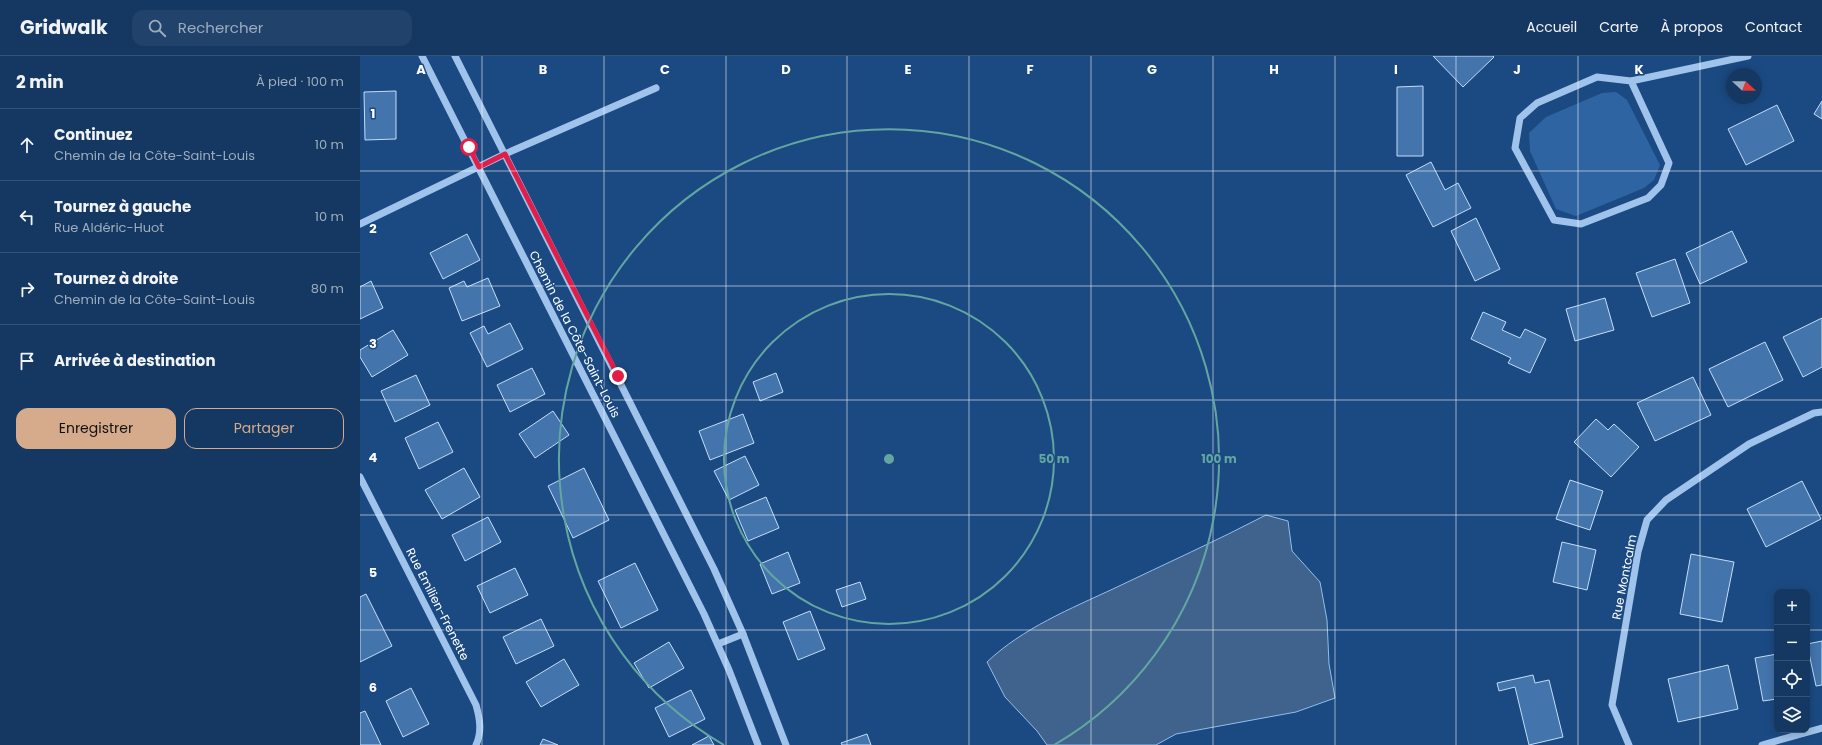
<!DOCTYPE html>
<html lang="fr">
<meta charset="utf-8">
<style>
body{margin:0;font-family:Poppins,sans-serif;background:#21436b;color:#f1f3f6}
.controls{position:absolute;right:12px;bottom:12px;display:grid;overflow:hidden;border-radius:8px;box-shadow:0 2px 10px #0003}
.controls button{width:36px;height:36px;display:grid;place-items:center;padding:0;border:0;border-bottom:1px solid #335277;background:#143862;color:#f1f3f6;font:20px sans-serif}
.compass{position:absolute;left:1366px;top:12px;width:36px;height:36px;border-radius:50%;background:#143862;box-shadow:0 2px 10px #0003;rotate:111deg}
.stop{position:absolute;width:12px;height:12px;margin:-9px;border:3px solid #e11d48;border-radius:50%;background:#fff}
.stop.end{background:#e11d48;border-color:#fff;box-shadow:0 1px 4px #0008}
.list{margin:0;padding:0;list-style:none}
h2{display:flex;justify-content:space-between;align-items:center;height:52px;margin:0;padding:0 16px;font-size:17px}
h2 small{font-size:13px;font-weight:400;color:#9dacbe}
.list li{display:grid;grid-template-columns:26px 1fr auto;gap:12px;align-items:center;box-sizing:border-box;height:72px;padding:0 16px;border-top:1px solid #335277}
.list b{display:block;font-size:15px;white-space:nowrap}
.list p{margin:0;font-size:13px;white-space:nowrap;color:#9dacbe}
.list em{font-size:13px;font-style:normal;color:#9dacbe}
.actions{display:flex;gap:8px;padding:12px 16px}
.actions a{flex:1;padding:9px 0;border:1px solid #d6ab8b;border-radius:12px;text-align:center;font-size:14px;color:#d6ab8b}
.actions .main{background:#d6ab8b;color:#111}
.icon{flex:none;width:22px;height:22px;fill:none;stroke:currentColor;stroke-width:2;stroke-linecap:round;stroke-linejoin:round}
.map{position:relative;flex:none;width:1462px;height:689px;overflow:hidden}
header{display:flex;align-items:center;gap:24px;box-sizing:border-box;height:56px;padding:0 20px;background:#143862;border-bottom:1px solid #335277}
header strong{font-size:19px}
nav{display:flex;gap:22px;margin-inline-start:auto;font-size:14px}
.search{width:280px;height:36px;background:#21436b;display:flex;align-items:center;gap:10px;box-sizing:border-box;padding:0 14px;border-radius:12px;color:#9dacbe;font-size:15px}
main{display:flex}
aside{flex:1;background:#143862}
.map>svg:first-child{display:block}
</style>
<header>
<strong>Gridwalk</strong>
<div class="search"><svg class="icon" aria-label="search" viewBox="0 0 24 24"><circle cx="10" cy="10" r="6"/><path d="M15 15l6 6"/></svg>Rechercher</div>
<nav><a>Accueil</a><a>Carte</a><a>À propos</a><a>Contact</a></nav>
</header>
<main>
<aside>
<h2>2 min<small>À pied · 100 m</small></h2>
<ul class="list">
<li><svg class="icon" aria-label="ahead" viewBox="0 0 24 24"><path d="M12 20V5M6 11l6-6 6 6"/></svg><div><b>Continuez</b><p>Chemin de la Côte-Saint-Louis</p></div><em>10 m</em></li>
<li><svg class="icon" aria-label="left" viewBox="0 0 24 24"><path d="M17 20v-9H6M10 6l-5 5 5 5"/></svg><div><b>Tournez à gauche</b><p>Rue Aldéric-Huot</p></div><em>10 m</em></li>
<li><svg class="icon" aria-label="right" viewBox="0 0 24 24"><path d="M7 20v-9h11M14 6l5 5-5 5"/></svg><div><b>Tournez à droite</b><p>Chemin de la Côte-Saint-Louis</p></div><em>80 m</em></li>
<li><svg class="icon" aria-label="arrive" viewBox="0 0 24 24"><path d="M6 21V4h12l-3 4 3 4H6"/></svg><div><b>Arrivée à destination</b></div></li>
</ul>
<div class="actions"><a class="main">Enregistrer</a><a>Partager</a></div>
</aside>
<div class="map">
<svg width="1462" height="689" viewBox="0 0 1462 689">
<rect width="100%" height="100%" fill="#1b4a82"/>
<!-- green -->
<path fill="#2e64a1" d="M1256 36 1267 44 1300 109 1294 124 1284 132 1216 160 1196 153 1170 95 1169 77 1186 61 1242 37Z"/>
<!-- water -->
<path fill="#3f638c" stroke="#92beed" d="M906 459 928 465 932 495 960 526 967 564 969 608 975 642 936 656 816 678 796 689H687L677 675 645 641 627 606C663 572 710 553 755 532 805 508 856 485 906 459Z"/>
<!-- building -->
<g fill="#4374ac" stroke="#c4ddf8">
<path d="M1073 0H1133L1134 1 1103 31Z"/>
<path d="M1063 30V100H1037V31Z"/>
<path d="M36 35V83L5 84 4 36Z"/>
<path d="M1462 45V63L1454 58Z"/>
<path d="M1417 49 1434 85 1386 109 1368 73Z"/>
<path d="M1071 106 1085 134 1098 127 1111 152 1073 171 1046 119Z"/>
<path d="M1116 162 1140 213 1115 225 1091 175Z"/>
<path d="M1372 175 1387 206 1340 228 1326 197Z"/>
<path d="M107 178 120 204 83 223 70 197Z"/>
<path d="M1315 203 1330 247 1292 261 1276 217Z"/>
<path d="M128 222 140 250 102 265 89 232 104 225 107 231Z"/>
<path d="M11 225 23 252 0 263V231Z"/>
<path d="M1245 242 1254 274 1215 285 1206 253Z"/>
<path d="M1123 256 1146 266 1142 274 1160 282 1165 273 1186 283 1170 317 1148 307 1151 302 1111 283Z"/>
<path d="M1462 262V311L1443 321 1423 281Z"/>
<path d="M150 267 163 293 127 311 110 277 124 270 128 278Z"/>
<path d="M33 274 48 299 12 321 0 301V294Z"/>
<path d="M1405 286 1423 324 1368 351 1349 313Z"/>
<path d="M172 312 185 338 150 356 137 329Z"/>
<path d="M416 317 423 336 400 345 393 326Z"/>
<path d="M56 319 70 349 35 366 21 335Z"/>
<path d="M1333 321 1351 359 1295 385 1277 347Z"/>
<path d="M193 355 209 379 175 402 159 378Z"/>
<path d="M383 358 394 387 350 404 339 375Z"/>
<path d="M1236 363 1248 374 1254 368 1279 391 1251 421 1214 386Z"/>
<path d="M78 366 93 396 59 413 45 382Z"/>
<path d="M385 400 399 429 369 444 354 415Z"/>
<path d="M104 412 120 441 82 463 65 434Z"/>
<path d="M224 412 249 464 213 482 188 430Z"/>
<path d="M1210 424 1243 435 1230 474 1196 463Z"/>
<path d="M1442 425 1461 463 1406 491 1387 453Z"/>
<path d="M406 441 419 472 388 485 375 454Z"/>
<path d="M128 461 141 486 105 505 92 479Z"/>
<path d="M1202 486 1236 494 1227 534 1193 526Z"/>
<path d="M428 496 440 527 412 538 400 508Z"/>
<path d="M1331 498 1374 506 1362 566 1320 558Z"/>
<path d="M275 507 298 554 261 572 238 525Z"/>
<path d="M155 512 168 539 130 557 117 530Z"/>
<path d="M500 526 506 543 482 551 476 534Z"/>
<path d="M6 538 32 590 0 606V541Z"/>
<path d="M450 555 465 593 438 604 423 566Z"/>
<path d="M181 563 194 590 156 608 143 581Z"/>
<path d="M1462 585V629L1456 630 1447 588Z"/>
<path d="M309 586 324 612 289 632 274 607Z"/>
<path d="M1417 598V643L1403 645 1395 602Z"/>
<path d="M204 603 219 629 181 651 166 626Z"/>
<path d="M1368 609 1378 653 1318 666 1308 623Z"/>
<path d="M1173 619 1175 627 1189 624 1203 681 1169 689 1155 631 1139 635 1137 627Z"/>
<path d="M51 632 69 668 43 681 26 645Z"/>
<path d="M331 634 345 663 309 681 295 652Z"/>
<path d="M5 655 21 689H0V657Z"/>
<path d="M507 678 511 689H482L481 687Z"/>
<path d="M349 680 354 689H332Z"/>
<path d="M183 683 198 689H180Z"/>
</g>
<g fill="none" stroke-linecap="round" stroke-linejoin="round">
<!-- minor -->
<g stroke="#9fc3eb" stroke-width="7">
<path d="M62 0 344 558 369 614 398 689"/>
<path d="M95 0 354 513 383 578 426 689"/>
<path d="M1271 25 1309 107 1301 129 1288 142 1221 168 1194 164 1155 92 1160 62 1177 47 1237 21 1271 25 1388 0"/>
<path d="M0 168 145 98 296 32"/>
<path d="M0 421 116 649C120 663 122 676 116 689"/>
<path d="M358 588 383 578"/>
<path d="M1269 689 1252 649 1278 496 1287 464 1306 444 1389 388 1454 357 1462 356"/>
<path d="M1402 689 1462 672"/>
</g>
</g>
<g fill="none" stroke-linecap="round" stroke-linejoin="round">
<!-- route -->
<path stroke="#e11d48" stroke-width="5" d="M109 91 119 111 145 98 258 320"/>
</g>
<!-- grid -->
<path fill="none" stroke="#fff" stroke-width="1" stroke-opacity="0.55" d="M122 0V689M244 0V689M366 0V689M487 0V689M609 0V689M731 0V689M853 0V689M975 0V689M1096 0V689M1218 0V689M1340 0V689M0 115H1462M0 230H1462M0 344H1462M0 459H1462M0 574H1417M1447 574H1462"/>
<!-- distance rings -->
<g fill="none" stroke="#63a6a1" stroke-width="2">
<circle cx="529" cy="403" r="165"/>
<path d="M364 689A330 330 0 1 1 694 689"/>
</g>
<g text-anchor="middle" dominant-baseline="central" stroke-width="3" stroke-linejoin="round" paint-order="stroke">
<!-- street labels -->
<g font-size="12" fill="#fff" stroke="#1b4a82">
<text transform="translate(215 278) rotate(63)">Chemin de la Côte-Saint-Louis</text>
<text transform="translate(1264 521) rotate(-79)">Rue Montcalm</text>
<text transform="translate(78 548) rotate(63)">Rue Emilien-Frenette</text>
</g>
</g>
<g font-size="13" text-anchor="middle" font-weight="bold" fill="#fff" stroke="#1b4a82" stroke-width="3" stroke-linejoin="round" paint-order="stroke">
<text x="61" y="18">A</text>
<text x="183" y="18">B</text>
<text x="305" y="18">C</text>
<text x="426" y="18">D</text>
<text x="548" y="18">E</text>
<text x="670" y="18">F</text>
<text x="792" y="18">G</text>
<text x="914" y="18">H</text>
<text x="1036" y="18">I</text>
<text x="1157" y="18">J</text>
<text x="1279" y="18">K</text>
<text x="13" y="62">1</text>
<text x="13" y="177">2</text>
<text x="13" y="292">3</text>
<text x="13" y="406">4</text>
<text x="13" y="521">5</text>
<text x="13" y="636">6</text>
</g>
<circle cx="529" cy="403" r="6" fill="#63a6a1" stroke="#1b4a82" stroke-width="2"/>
<g font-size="12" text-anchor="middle" font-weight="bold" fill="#63a6a1" stroke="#1b4a82" stroke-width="3" stroke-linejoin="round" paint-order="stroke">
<text x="694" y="407">50 m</text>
<text x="859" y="407">100 m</text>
</g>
</svg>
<div class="controls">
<button>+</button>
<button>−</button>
<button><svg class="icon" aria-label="locate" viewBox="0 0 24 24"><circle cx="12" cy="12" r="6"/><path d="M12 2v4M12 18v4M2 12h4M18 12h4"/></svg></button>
<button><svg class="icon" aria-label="layers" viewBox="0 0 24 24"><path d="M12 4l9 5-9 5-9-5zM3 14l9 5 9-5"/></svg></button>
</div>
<svg class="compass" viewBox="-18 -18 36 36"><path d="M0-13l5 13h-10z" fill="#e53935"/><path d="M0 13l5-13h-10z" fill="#9dacbe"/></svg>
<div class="stop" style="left:109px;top:91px"></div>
<div class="stop end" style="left:258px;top:320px"></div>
</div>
</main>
